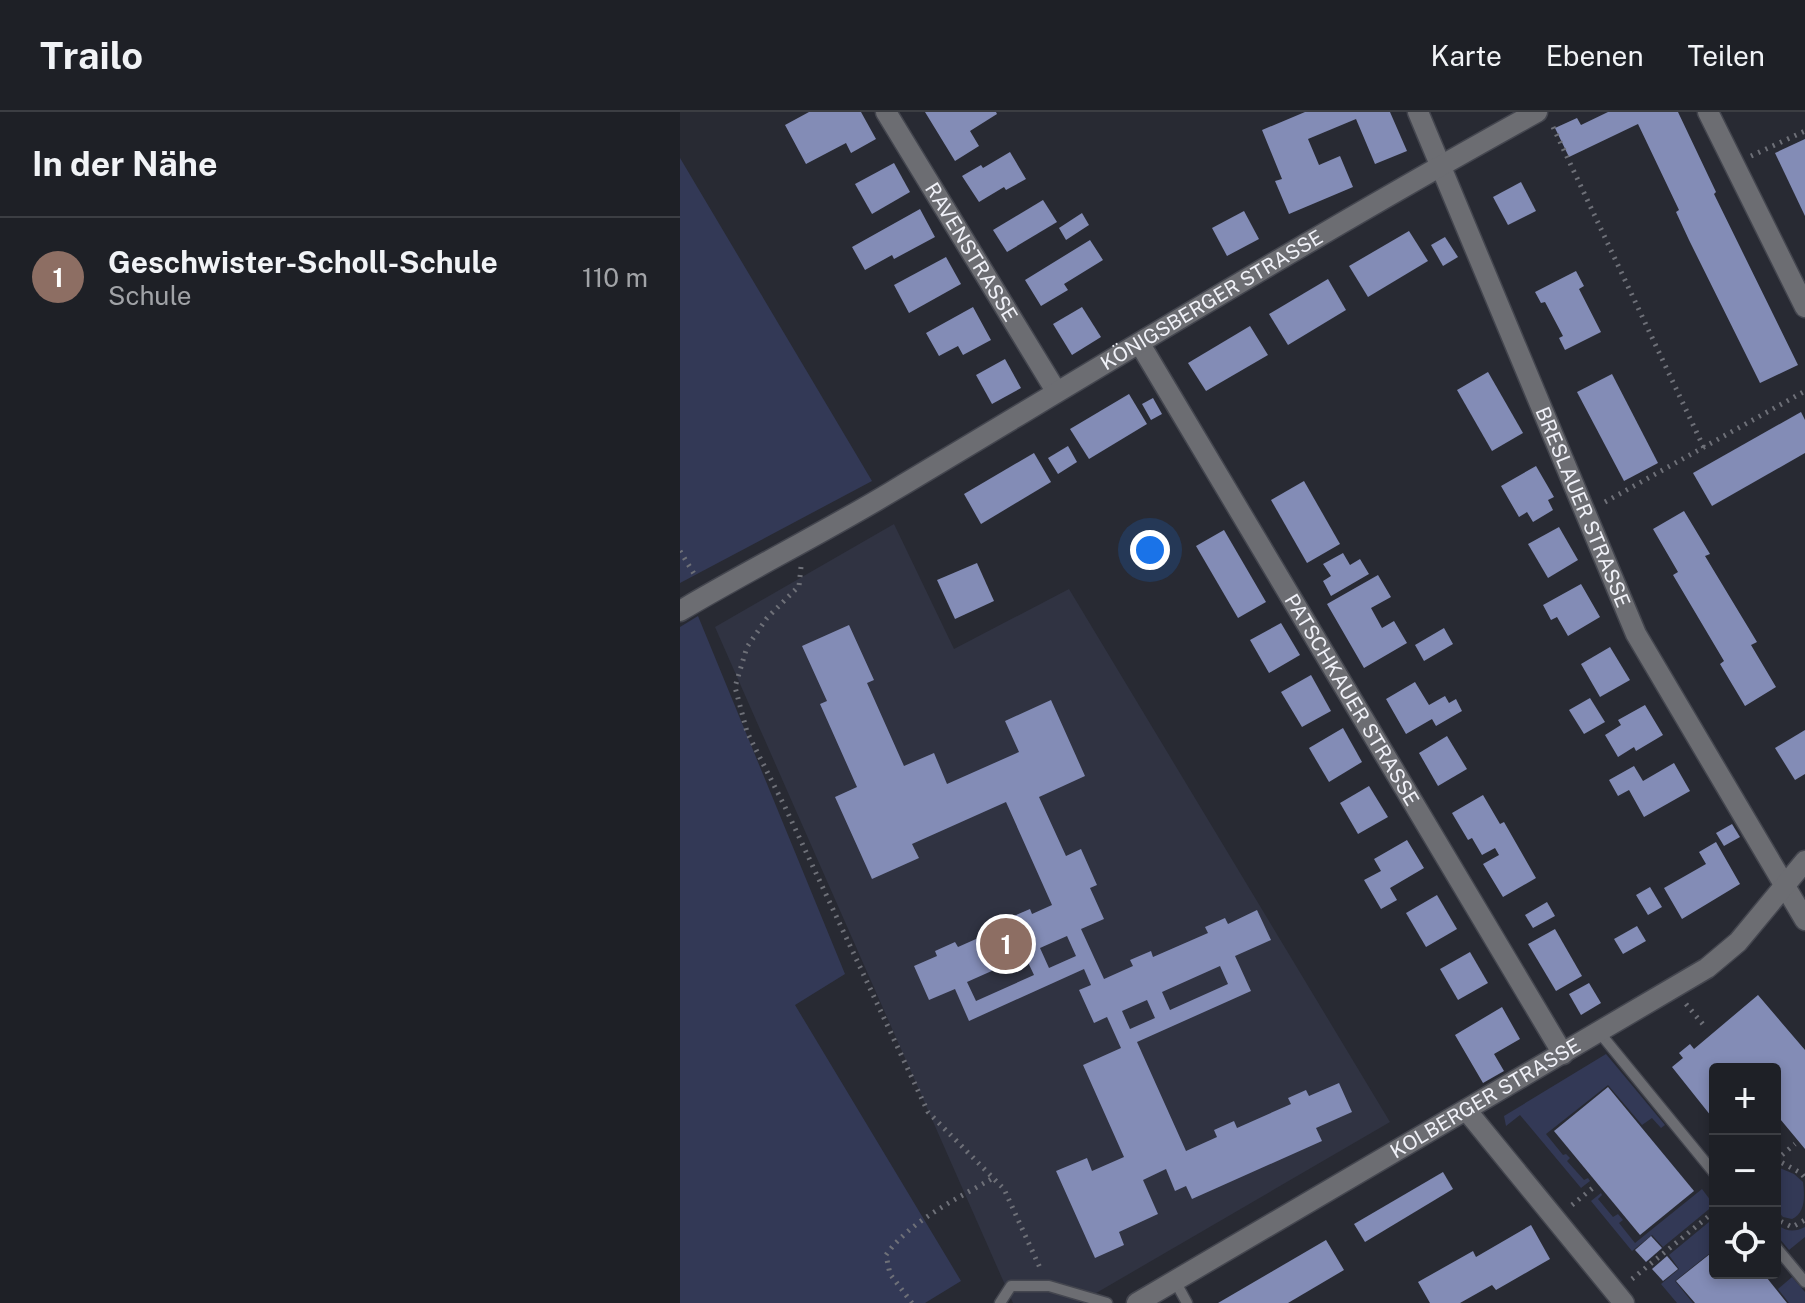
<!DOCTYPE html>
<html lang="de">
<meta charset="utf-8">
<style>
body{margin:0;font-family:"Public Sans",sans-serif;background:#2b2d32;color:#f1f3f6}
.controls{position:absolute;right:24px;bottom:24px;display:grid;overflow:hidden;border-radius:8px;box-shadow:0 4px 12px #0003}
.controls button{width:72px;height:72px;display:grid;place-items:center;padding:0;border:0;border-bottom:2px solid #3c3e43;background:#1e2026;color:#f1f3f6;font:40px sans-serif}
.you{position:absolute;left:470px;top:438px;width:28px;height:28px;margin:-20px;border:6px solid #fff;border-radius:50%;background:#1a73e8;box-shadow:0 0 0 12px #1a73e833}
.badge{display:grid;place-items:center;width:52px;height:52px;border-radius:50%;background:#a3b2fd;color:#fff;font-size:26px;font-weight:700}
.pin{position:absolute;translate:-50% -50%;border:4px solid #fff;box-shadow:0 2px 8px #0006}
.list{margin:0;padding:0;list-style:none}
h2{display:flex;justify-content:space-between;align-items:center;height:104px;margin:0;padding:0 32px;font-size:34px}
h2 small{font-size:26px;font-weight:400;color:#a1a3a7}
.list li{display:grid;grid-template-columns:52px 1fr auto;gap:24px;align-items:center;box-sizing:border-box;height:120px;padding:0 32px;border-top:2px solid #3c3e43}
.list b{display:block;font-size:30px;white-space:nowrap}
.list p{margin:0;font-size:26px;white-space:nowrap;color:#a1a3a7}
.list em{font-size:26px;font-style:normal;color:#a1a3a7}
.icon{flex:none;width:44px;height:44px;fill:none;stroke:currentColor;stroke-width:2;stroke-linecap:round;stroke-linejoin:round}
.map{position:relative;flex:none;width:1125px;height:1191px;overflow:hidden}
header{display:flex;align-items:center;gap:48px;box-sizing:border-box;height:112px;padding:0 40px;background:#1e2026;border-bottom:2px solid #3c3e43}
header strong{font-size:38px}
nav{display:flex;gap:44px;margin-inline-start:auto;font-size:28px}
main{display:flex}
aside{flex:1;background:#1e2026}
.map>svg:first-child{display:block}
</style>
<header>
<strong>Trailo</strong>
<nav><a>Karte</a><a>Ebenen</a><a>Teilen</a></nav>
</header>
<main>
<aside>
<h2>In der Nähe<small></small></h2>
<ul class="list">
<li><span class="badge" style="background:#8d6e63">1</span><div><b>Geschwister-Scholl-Schule</b><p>Schule</p></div><em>110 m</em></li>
</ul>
</aside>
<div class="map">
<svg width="1125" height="1191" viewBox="0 0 1125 1191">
<rect width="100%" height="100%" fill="#282a33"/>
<!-- built -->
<path fill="#303342" d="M214 412 274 537 389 477 710 1010 399 1191H333L35 515Z"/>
<!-- green -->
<g fill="#333956">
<path d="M0 46 192 369 0 471Z"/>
<path d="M18 504 165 862 115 893 281 1169 245 1191H0V515Z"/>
<path d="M926 942 985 1013 981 1016 972 1006 962 1013 928 973 866 1022 883 1043 886 1042 890 1046 887 1049 904 1068 908 1066 910 1069 901 1076 840 1003 826 1014 824 1004Z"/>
<path d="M1095 1054 1114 1062 1123 1070C1125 1085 1125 1101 1112 1107L1103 1105 1095 1096Z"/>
<path d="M1022 1077 1034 1093 983 1135 972 1123 952 1139 911 1089 921 1081 922 1083 918 1087 933 1105 938 1102 943 1108 939 1111 955 1131Z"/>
<path d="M1035 1105V1137L995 1169 1013 1191H997L981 1172 999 1157 989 1143Z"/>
<path d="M1095 1111C1105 1119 1113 1121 1125 1115V1125L1109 1138 1095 1121Z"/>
<path d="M1112 1165 1125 1180V1191H1109L1098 1177Z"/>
</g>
<!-- building -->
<g fill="#838cb6" fill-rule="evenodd">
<path d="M129 0H181L196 27 171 41 166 31 126 52 105 13Z"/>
<path d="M245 0H316L317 2 290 19 299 34 275 49Z"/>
<path d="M625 0H710L727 39 695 52 676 7 628 27 639 53 660 44 673 75 609 102 595 69 602 67 582 18Z"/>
<path d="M928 0H998L1036 80 1034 82 1118 253 1080 271 1009 128 996 100 999 98 958 12 889 45 875 16 897 6 901 13Z"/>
<path d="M1125 27V104L1095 41Z"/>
<path d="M330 40 346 67 326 78 324 75 299 90 282 64 301 53 303 56Z"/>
<path d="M214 51 230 80 192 102 175 72Z"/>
<path d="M841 70 856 99 828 113 813 85Z"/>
<path d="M363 88 377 110 327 140 313 118Z"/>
<path d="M240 97 255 125 214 147 212 143 185 158 172 135Z"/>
<path d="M564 99 579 127 547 144 532 116Z"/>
<path d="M402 101 409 113 386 128 379 116Z"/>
<path d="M729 119 748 149 688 185 669 154Z"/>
<path d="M765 125 778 145 763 154 751 133Z"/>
<path d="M410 128 423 148 384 172 388 178 361 194 345 168Z"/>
<path d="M266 145 281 172 229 201 214 173Z"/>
<path d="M896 159 904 174 899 177 921 220 885 238 879 226 883 224 865 190 861 191 855 180Z"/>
<path d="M648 167 666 198 608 233 589 202Z"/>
<path d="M293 195 311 228 283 243 278 234 259 244 246 221Z"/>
<path d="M402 195 421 225 392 243 373 212Z"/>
<path d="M570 214 588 243 526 279 508 251Z"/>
<path d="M325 247 341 276 312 292 296 263Z"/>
<path d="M808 260 843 321 812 339 777 278Z"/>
<path d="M932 262 978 351 944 369 897 280Z"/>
<path d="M449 282 467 312 409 347 390 317Z"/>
<path d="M473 286 482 302 471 308 462 292Z"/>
<path d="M1121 300 1125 308V341L1032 394 1013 361Z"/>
<path d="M388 334 397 350 378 362 368 346Z"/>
<path d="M354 341 371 370 301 412 284 382Z"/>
<path d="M856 354 874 385 868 388 873 398 853 410 847 400 839 405 821 374Z"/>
<path d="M624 369 660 432 627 451 591 388Z"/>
<path d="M1004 399 1030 442 1025 444 1077 530 1071 533 1096 575 1065 594 1040 552 1044 549 993 463 998 460 973 417Z"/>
<path d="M879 415 898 448 868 466 848 432Z"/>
<path d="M544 418 586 490 558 506 516 434Z"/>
<path d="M663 441 670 453 680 447 689 462 651 484 643 469 651 464 643 452Z"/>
<path d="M297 451 314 489 275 507 257 468Z"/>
<path d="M698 463 711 485 691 496 702 516 714 509 727 531 684 556 647 492Z"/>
<path d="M901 472 920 505 888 524 877 505 871 508 863 493Z"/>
<path d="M601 511 620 543 589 561 570 528Z"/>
<path d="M169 513 194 568 187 571 224 654 254 641 267 672 339 640 325 609 371 588 405 664 359 685 386 744 401 737 417 773 410 776 424 807 401 817 424 867 453 854 450 848 471 839 473 845 528 821 525 815 545 806 548 812 577 798 591 828 555 844 571 879 457 930 506 1039 537 1025 534 1018 554 1009 557 1016 611 992 608 986 626 978 629 984 659 971 672 1000 636 1016 642 1029 512 1087 506 1074 495 1079 486 1057 463 1068 478 1102 439 1120 444 1133 415 1146 376 1059 407 1046 412 1059 444 1045 403 953 441 936 427 905 414 911 399 878 411 873 404 857 289 909 275 877 249 888 234 854 257 844 255 839 275 830 278 835 332 811 329 806 350 797 352 802 372 793 326 690 232 732 239 746 192 767 155 685 177 675 140 592 147 589 122 534ZM387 824 396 844 369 856 360 836ZM345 844 354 863 296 889 287 870ZM540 854 548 872 490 898 482 880ZM467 888 475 906 450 917 442 899Z"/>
<path d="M764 516 773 532 744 549 735 533Z"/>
<path d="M930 535 950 568 920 585 901 552Z"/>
<path d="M631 563 651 599 622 615 601 580Z"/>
<path d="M735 570 749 593 765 584 769 591 776 587 782 599 756 614 752 607 726 622 706 587Z"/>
<path d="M910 586 925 610 904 622 889 598Z"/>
<path d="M965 593 983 623 956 639 954 635 938 645 925 623 941 613 938 608Z"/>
<path d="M663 616 682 650 649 670 629 636Z"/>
<path d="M1125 618V662L1115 668 1095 636Z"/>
<path d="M767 624 787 657 758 674 739 641Z"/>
<path d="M994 651 1010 679 964 705 949 678 938 684 929 668 954 654 963 669Z"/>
<path d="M689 674 708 705 678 722 660 691Z"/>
<path d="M803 683 820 712 824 710 856 766 823 785 803 752 819 743 815 736 802 743 792 726 788 728 772 701Z"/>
<path d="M1052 712 1060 725 1044 734 1036 721Z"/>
<path d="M727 728 744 756 710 776 717 788 701 797 684 768 701 759 694 747Z"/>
<path d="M1036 730 1060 772 1002 807 984 776 1026 752 1019 740Z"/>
<path d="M970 775 982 795 968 803 956 783Z"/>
<path d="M757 783 777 817 746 835 726 801Z"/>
<path d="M867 790 875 804 853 816 845 803Z"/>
<path d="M957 814 966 829 943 842 934 827Z"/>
<path d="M875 817 902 864 876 879 848 832Z"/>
<path d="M790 840 808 871 778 888 760 857Z"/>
<path d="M909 871 921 891 901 903 889 882Z"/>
<path d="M1078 883 1125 938V1037L1095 1001V957H1035V1009L992 955 1003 946 999 941 1010 932 1014 937Z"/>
<path d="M822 895 840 927 814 942 824 959 803 971 775 923Z"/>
<path d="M928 975 1014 1079 960 1123 874 1019Z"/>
<path d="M763 1060 773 1077 685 1130 674 1112Z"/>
<path d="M851 1113 870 1147 816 1178 812 1173 780 1191H750L738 1170 793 1139 796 1145Z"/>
<path d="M971 1124 982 1136 966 1150 955 1138Z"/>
<path d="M646 1128 664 1158 608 1191H538Z"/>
<path d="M1035 1138V1161H1083L1107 1191H1015L996 1169Z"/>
<path d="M987 1144 998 1157 983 1169 972 1157Z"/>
</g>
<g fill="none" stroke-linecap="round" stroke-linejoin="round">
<defs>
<g id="lane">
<path d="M919 920 1035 1062"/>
<path d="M1095 1134 1125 1170"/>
<path d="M495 1169 507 1191"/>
<path d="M320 1191 331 1174H369L427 1191"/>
</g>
<g id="street">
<path id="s1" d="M206 0 376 279"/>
<path id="s2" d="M738 0 956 522 1125 808"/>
<path d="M1028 0 1125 195"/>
<path id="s3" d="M460 232 883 942"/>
<path id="s4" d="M0 499C69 458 141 422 211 380 425 252 638 121 857 0"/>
<path d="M787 999 944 1191"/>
<path id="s5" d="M457 1191 1027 856 1058 830 1125 749"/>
</g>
</defs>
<!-- lane casing -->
<use href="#lane" stroke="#44464f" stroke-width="13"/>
<!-- street casing -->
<use href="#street" stroke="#44464f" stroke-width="23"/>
<!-- path -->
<g stroke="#6e7078" stroke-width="5" stroke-dasharray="2 6" stroke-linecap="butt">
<path d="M873 15 1024 336"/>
<path d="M1071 44 1125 19"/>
<path d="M925 390 1125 279"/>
<path d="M0 439 16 465"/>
<path d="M121 455 119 474 87 506 67 535 55 575 67 620 105 695 248 1000 324 1077 361 1158"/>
<path d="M1006 892 1026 916"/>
<path d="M1095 1047 1121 1061 1125 1066"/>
<path d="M1096 1048 1115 1032"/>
<path d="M892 1093 914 1075"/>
<path d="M1095 1104 1102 1110 1112 1115 1125 1108"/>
<path d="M952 1167 1035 1099"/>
<path d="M232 1191 210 1162 206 1143C231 1108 277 1087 313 1066"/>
</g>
<!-- lane -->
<use href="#lane" stroke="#6c6d72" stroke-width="10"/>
<!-- street -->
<use href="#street" stroke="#6c6d72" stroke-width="20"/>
</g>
<g text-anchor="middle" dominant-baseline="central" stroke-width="8" stroke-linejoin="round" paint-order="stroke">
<!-- street labels -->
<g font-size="20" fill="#f0f1f8" stroke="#1e2029">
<text stroke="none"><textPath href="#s1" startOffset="164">RAVENSTRASSE</textPath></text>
<text stroke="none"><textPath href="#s4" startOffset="616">KÖNIGSBERGER STRASSE</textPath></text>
<text stroke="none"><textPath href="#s2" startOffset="428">BRESLAUER STRASSE</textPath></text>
<text stroke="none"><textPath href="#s3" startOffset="414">PATSCHKAUER STRASSE</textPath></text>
<text stroke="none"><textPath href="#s5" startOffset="404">KOLBERGER STRASSE</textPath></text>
</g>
</g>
</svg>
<div class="controls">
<button>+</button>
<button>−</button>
<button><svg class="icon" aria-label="locate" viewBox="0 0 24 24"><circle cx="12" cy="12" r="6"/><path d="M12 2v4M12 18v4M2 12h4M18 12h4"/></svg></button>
</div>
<div class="you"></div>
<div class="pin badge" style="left:326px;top:832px;background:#8d6e63">1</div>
</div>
</main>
